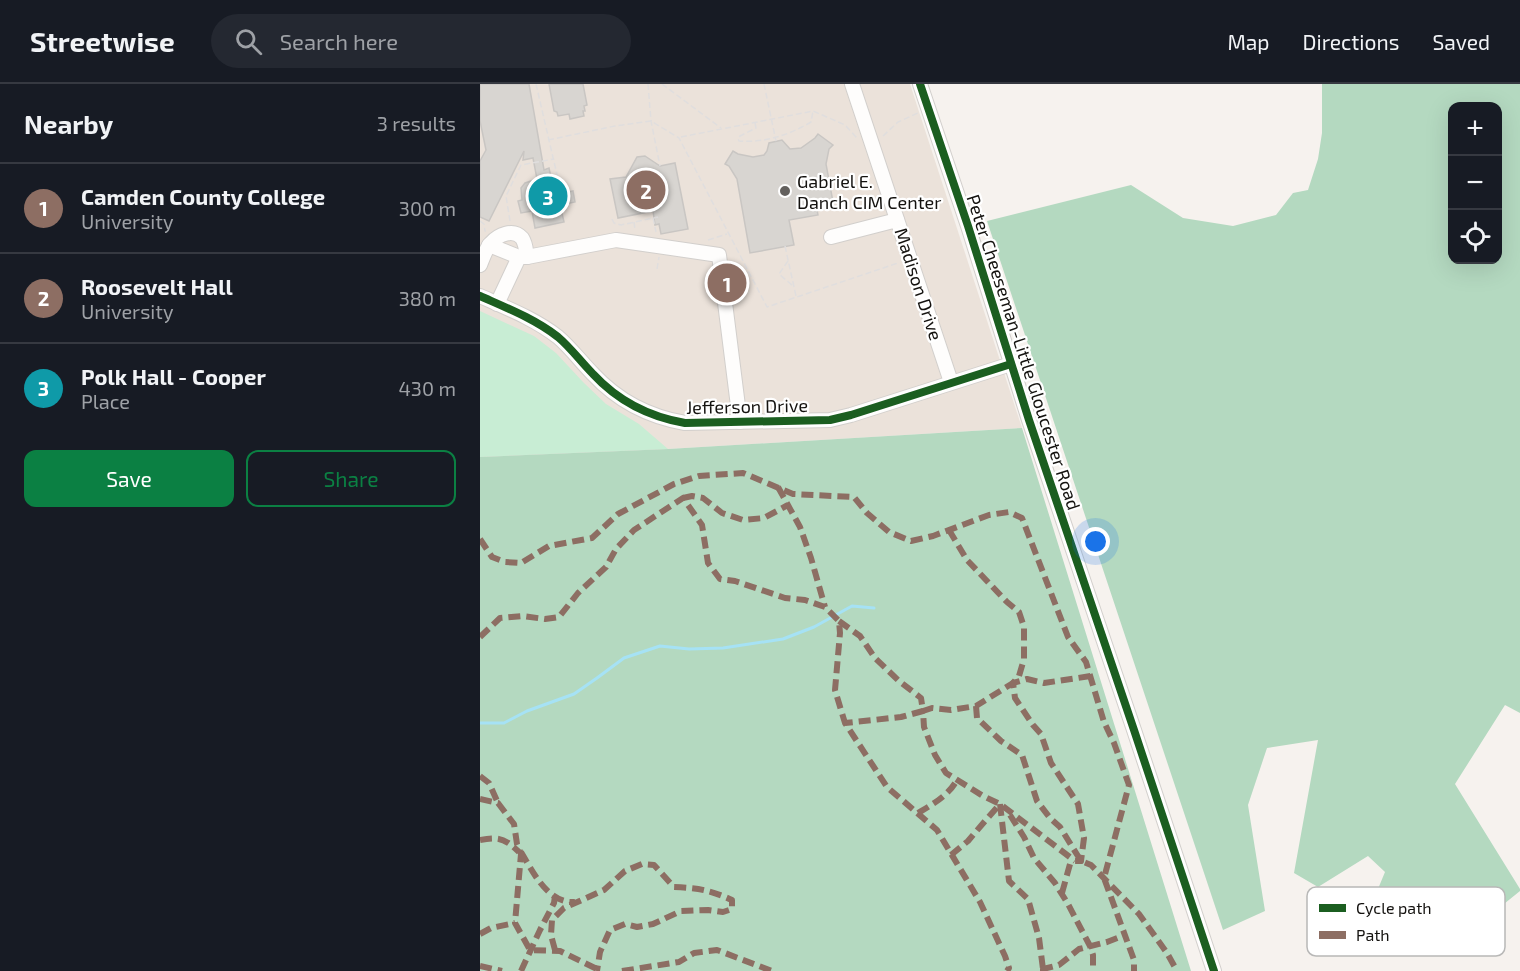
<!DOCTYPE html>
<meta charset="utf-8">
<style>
body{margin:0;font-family:"Exo 2",sans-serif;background:#242831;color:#f1f3f6}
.controls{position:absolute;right:18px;top:18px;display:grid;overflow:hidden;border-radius:12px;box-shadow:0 6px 24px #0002}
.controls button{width:54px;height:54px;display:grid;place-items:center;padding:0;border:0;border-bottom:2px solid #363941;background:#171b24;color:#f1f3f6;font:30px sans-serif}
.you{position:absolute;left:616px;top:458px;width:21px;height:21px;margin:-15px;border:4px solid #fff;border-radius:50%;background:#1a73e8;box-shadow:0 0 0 9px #1a73e833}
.badge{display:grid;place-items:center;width:39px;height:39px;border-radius:50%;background:#0b8043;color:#fff;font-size:20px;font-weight:700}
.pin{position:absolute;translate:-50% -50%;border:3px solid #fff;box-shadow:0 2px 6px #0006}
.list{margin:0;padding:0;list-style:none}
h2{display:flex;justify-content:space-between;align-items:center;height:78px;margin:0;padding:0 24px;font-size:26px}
h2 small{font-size:20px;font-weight:400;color:#9ea1a6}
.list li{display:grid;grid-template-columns:39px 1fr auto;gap:18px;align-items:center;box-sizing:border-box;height:90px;padding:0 24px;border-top:2px solid #363941}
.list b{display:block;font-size:22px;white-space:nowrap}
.list p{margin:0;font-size:20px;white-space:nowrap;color:#9ea1a6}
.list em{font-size:20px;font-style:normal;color:#9ea1a6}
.actions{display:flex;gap:12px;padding:18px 24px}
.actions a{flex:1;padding:14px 0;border:2px solid #0b8043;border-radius:12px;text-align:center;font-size:21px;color:#0b8043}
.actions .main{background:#0b8043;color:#fff}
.icon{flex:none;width:33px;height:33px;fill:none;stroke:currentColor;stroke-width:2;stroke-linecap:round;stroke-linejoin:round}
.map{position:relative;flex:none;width:1040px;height:887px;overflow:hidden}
header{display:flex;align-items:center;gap:36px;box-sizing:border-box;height:84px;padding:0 30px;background:#171b24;border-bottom:2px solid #363941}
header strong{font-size:28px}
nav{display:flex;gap:33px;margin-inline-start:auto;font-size:21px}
.search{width:420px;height:54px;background:#242831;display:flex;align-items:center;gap:15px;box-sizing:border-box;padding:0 21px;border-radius:33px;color:#9ea1a6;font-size:22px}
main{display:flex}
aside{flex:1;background:#171b24}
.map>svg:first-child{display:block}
</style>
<header>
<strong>Streetwise</strong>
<div class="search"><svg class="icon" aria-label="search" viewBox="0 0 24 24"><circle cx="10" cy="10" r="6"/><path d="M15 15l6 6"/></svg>Search here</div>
<nav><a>Map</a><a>Directions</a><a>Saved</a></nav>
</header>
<main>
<aside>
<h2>Nearby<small>3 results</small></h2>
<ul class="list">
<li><span class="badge" style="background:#8d6e63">1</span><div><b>Camden County College</b><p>University</p></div><em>300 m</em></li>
<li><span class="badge" style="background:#8d6e63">2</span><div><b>Roosevelt Hall</b><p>University</p></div><em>380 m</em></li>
<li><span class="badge" style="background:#0f9aa8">3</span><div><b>Polk Hall - Cooper</b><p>Place</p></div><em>430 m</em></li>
</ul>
<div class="actions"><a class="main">Save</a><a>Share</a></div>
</aside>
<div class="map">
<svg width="1040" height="887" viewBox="0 0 1040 887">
<rect width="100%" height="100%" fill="#f6f2ee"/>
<!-- built -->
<path fill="#ebe2da" d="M0 0H430L542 344 188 365 0 373Z"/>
<!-- green -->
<path fill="#c8edd4" d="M0 227 54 252 76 269 104 299 126 320 159 340 188 365 0 373Z"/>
<!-- forest -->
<g fill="#b4d9c0" fill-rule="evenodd">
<path d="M842 0H1040V629L1025 621 975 700 1040 805V807L1014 828 962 817 907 848 893 817 905 788 888 772 838 803 814 789 838 656 787 664 768 721 785 827 743 846 507 137 651 101 703 134 753 142 796 131 813 109 828 106 838 75 842 49ZM1018 22V176H972V22Z"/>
<path d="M542 344 711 887H0V373L188 365Z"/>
</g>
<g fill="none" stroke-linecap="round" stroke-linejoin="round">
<!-- stream -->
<path stroke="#a6e2f5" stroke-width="3" d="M0 639H24L47 627 94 610 117 594 144 574 180 562 209 565 243 564 303 555 334 543 372 522 394 524"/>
</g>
<!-- building -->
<g fill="#d8d5d1" stroke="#c9c6c3" stroke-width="1.5">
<path d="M0 0H49L64 86 69 84 72 98 80 100 82 102 84 109 93 107 95 118 80 121 84 138 55 144 52 127 41 129 38 117 42 116 41 104 45 99 57 95 53 74 43 76 44 67 9 137 0 133V77L6 66 0 37Z"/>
<path d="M69 0H103L107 21 104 22 105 27H103L104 32 90 35 89 30 78 32 77 28 74 27Z"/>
<path d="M338 50 353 61 349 65 346 80 353 118 336 121 338 131 309 136 314 161 270 169 257 95 249 82 245 80 253 67 258 70 273 73 284 71 287 67 289 59 302 56 310 65 321 64 335 54Z"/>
<path d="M165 72 180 82 195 79 208 145 181 150 179 140 175 141 173 127 138 134 130 95 146 93 157 73Z"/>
</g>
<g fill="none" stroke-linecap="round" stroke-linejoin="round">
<defs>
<g id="minor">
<path d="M372 0 471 298"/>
<path d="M440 0 488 142 549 336 654 646 734 887"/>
<path d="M351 153 417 136"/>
<path d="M9 161 39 173H47L136 156 239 171 260 338"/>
<path d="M0 181C3 174 6 164 11 159 18 151 33 144 42 154 46 160 46 167 47 173"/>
<path d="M0 212C27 224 55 235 78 253 91 264 101 278 113 290 138 317 170 333 205 339L350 336 371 331 531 280"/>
<path d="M17 220 39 173"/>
</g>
</defs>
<!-- minor casing -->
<use href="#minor" stroke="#d2cfcc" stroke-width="16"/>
<!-- path -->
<g stroke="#e0dede" stroke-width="1.5" stroke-dasharray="6 3" stroke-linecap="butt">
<path d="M56 0 78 95"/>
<path d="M168 0 171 37 180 82"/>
<path d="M182 0 241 44"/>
<path d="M284 0 296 57"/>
<path d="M275 39 276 44 260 52 258 55 259 57C285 59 309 51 331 38L333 27"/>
<path d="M403 52 418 38 438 29"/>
<path d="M201 53 333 27 365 41 377 54"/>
<path d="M68 56 135 42 171 37 199 54 287 223 418 179"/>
<path d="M173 134 176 148"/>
<path d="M132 135 134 139 141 141 178 133"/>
<path d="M0 137 4 140 5 147H6"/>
<path d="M30 137 26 112 41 81 74 75"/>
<path d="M154 138 155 146"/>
<path d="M228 156 247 150"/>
<path d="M305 162 316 212"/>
<path d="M308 177 299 190 313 202"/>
<path d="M177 185 179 173"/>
</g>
<!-- minor -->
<use href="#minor" stroke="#fefdfc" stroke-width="14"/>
<!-- quiet -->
<g stroke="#8d6e63" stroke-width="6" stroke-dasharray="12 6" stroke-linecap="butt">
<path d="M298 403 320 443 331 474 345 523"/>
<path d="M203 414 212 412 223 414 242 429 263 436 284 434 308 421"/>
<path d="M469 446 487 476 527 518 539 528 544 543V575L539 592 533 599 496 622 471 626 452 624 443 627 444 643 455 671 466 689 503 712 520 720 595 777"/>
<path d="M0 455 12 473 25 478 41 479 69 462 112 454 138 430 194 400 219 392 263 389 313 410 374 413 387 429 409 448 431 457 453 452 509 431 529 428 542 434 588 553 606 578 624 638 634 659 649 701 624 794 654 876V887"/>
<path d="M359 537 380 552 395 574 419 597 441 614 443 627 421 633 365 639"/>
<path d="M0 553 20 534 42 532 65 535 79 533 98 509 126 483 136 465 154 446 203 414 222 441 228 479 240 495 255 497 305 514 325 516 345 523 359 537 360 549 355 606 365 639 407 703 457 746 500 818 525 872 529 884 527 887"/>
<path d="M496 622 497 634 521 657 542 671 557 717 570 734 580 743 601 777 611 781 659 830 687 869 697 887"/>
<path d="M0 692 9 699 18 719"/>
<path d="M0 715 18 719 34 740 37 760 41 770 35 839 50 866 80 867 121 887"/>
<path d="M520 720 529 797 548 815 559 854 563 885"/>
<path d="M438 729C453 720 468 712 477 696"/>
<path d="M530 731 544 753 554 774 575 799 588 820 610 862 613 871V887"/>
<path d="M0 756C20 752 25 755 39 768"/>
<path d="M41 768C53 788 68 820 95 818"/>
<path d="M471 771 488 757 505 737 520 720"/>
<path d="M582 809 590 780 595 777H601L604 754 598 720 571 679 561 650 553 641 535 614 533 599 547 595 564 599 611 592"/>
<path d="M0 850 11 844 35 839"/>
<path d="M75 866 71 851 72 836 84 824 124 806 145 787 162 780 174 781 194 803C218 804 230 806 252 816V825L243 828 228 826 201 827 173 840 157 843 145 840 130 846 120 868 117 887"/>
<path d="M0 882 22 887"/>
<path d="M41 887 60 846 74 819 75 812"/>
<path d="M142 887 199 878 214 869 237 866 292 887"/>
<path d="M563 887V885L579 881 599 865 627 858 645 851"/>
</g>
<defs>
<g id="cycleway">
<path d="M440 0 488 142 549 336 654 646 734 887"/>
<path d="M0 212C27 224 55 235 78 253 91 264 101 278 113 290 138 317 170 333 205 339L350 336 371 331 531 280"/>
</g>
</defs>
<!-- cycleway casing -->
<use href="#cycleway" stroke="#fff" stroke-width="11"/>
<!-- cycleway -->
<use href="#cycleway" stroke="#1b5e20" stroke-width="8"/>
</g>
<!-- markers -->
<circle fill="#63605d" stroke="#fff" stroke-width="2" cx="305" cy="107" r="6"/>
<g text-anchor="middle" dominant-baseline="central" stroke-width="4.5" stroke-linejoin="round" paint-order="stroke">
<!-- poi labels -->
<g font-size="18" fill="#14120f" stroke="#fff" text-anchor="start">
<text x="317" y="97">Gabriel E.<tspan x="317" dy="21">Danch CIM Center</tspan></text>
</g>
<!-- street labels -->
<g font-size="18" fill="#14120f" stroke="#fff">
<text transform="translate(439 200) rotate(72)">Madison Drive</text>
<text transform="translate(544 268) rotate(72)">Peter Cheeseman-Little Gloucester Road</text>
<text transform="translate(267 322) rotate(-1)">Jefferson Drive</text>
</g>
</g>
<!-- legend -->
<rect x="827" y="803" width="198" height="69" rx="9" fill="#fff" stroke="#b8b8b7" stroke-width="1.5"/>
<rect x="839" y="820" width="27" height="8" fill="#1b5e20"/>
<rect x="839" y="847" width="27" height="8" fill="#8d6e63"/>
<g font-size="16" fill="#14120f">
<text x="876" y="830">Cycle path</text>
<text x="876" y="857">Path</text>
</g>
</svg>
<div class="controls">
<button>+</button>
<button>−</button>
<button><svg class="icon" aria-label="locate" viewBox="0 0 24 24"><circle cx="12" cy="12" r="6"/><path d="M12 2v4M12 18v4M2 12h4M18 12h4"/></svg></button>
</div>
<div class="you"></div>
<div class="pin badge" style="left:247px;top:199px;background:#8d6e63">1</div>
<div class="pin badge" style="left:166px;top:106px;background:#8d6e63">2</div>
<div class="pin badge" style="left:68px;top:112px;background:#0f9aa8">3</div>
</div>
</main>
